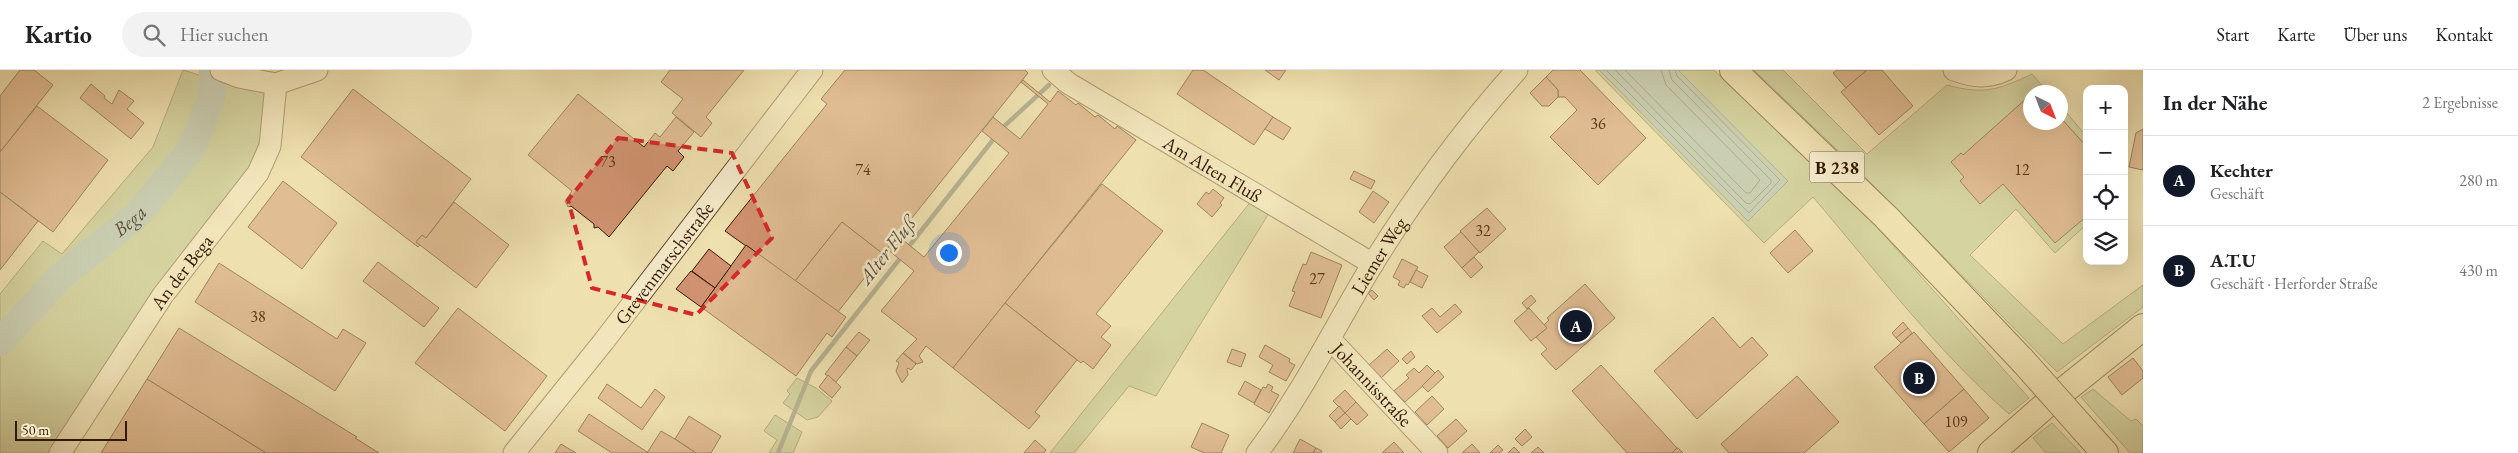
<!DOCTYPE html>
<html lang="de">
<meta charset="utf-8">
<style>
body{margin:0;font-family:"EB Garamond",serif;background:#f2f2f2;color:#202124}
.controls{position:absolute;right:15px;top:15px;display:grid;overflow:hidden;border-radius:10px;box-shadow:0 5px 20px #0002}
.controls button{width:45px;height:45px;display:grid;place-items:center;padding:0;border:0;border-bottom:1px solid #e0e0e0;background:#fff;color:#202124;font:25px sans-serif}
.compass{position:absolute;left:2023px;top:15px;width:45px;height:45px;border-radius:50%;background:#fff;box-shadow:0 5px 20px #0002;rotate:138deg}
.scale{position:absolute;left:15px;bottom:12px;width:112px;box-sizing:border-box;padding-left:5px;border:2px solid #331900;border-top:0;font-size:14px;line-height:18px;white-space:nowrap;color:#331900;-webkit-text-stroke:4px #f5ebcb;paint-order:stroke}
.you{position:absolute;left:948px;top:182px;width:18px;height:18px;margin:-12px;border:4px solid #fff;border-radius:50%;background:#1a73e8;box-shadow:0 0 0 8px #1a73e833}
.badge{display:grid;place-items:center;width:32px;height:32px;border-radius:50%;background:#111827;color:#fff;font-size:16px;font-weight:700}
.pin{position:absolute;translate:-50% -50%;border:2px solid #fff;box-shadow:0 1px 5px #0006}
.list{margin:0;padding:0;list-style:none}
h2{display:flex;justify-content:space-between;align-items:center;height:65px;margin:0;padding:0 20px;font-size:21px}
h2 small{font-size:16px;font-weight:400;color:#757577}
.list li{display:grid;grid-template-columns:32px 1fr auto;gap:15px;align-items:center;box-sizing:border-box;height:90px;padding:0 20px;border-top:1px solid #e0e0e0}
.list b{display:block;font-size:19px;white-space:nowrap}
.list p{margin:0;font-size:16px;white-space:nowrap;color:#757577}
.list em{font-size:16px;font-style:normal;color:#757577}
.icon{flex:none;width:28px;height:28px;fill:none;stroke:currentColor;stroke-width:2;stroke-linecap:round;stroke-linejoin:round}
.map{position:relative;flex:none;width:2143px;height:383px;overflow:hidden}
header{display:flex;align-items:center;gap:30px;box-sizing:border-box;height:70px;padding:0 25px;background:#fff;border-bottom:1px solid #e0e0e0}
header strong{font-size:24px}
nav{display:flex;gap:28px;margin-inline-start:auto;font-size:18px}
.search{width:350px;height:45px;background:#f2f2f2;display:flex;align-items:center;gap:12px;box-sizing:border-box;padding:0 18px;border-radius:28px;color:#757577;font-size:19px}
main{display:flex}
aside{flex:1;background:#fff}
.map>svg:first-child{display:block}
</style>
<header>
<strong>Kartio</strong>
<div class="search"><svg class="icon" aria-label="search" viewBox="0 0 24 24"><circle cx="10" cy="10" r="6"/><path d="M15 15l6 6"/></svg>Hier suchen</div>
<nav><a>Start</a><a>Karte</a><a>Über uns</a><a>Kontakt</a></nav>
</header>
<main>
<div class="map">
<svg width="2143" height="383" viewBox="0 0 2143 383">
<rect width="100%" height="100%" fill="#efe0af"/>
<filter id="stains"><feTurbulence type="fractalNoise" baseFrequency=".004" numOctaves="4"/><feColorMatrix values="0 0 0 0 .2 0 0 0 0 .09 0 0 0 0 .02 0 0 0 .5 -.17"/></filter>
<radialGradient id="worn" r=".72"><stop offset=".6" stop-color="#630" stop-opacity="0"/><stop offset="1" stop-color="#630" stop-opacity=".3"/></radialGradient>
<!-- green -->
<g fill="#b5c38e" stroke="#746e47">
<path d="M183 0 228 14 265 20 262 77 250 101 53 383H0V224L43 171 62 184 153 77Z"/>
<path d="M1595 0H1714L1877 157 2029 328 2009 344C1936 280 1876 201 1813 127L1764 173Z"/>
<path d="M1754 0H1783L1867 84 1947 15C1984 25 1998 20 2032 4L2048 22H2030V52H2060L2061 36 2087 67V154L2055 183 2016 139 1970 185 2063 274 2143 215V237L2057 302 1858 100Z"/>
<path d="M1252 130 1271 140 1156 326 1129 316 1074 383H1050Z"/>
<path d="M797 308 816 318 832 331 818 347 807 350 783 333 790 324 787 321Z"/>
<path d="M2093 319 2131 351 2136 349 2143 356V383H2130L2081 327Z"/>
<path d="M775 345 802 362 793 383H769L777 370 764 361Z"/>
<path d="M2052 353 2081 383H2046L2033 368Z"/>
</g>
<!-- water -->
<path fill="#9fbab7" stroke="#747a6e" d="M1599 0H1678L1788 111 1748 151Z"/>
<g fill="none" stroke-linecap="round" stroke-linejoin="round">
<!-- shore -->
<g stroke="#696a5c" stroke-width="1">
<path d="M1606 0 1749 143 1780 110 1677 6 1675 0"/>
<path d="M1615 0 1746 133 1750 134 1771 113V110L1672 10 1669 0"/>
<path d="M1625 0 1746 123H1750L1760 110 1666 15 1661 0"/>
</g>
<!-- stream -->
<g stroke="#747a6e" stroke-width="4.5">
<path d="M1000 60 1049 15"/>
<path d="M906 180 996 66"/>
<path d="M778 383 811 301 902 186"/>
</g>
<!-- river -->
<path stroke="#9fbab7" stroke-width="28" id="s1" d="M0 272 59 208 138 144 193 77 212 25 213 0"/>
</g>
<!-- building -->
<g fill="#d19371" stroke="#331900">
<path d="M20 0H34L53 15 0 82V26Z"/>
<path d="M670 0H744L706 47 712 53 701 67 672 43 683 29 661 12Z"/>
<path d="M845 0H1025L1028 3 883 184 842 152 795 211 725 161 827 34 821 29Z"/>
<path d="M1193 0H1203L1273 47 1254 75 1177 24Z"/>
<path d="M1265 0H1286L1279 10Z"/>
<path d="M1553 0H1580L1646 68 1598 115 1550 67 1577 40 1565 27H1558V20L1546 7Z"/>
<path d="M1837 0H1867L1846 18 1833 3Z"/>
<path d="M1867 0H1882L1913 36 1879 65 1841 22Z"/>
<path d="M1546 7 1558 20V27L1549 36H1542L1530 23Z"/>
<path d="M1023 10 1050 32 1058 21 1076 35 1078 33 1095 47 1098 45 1115 59 1117 56 1136 70 953 298 926 276 919 286 923 292 917 294 903 283 917 269 881 241 914 201 887 179 898 166 924 187 1009 83 982 61 993 47 1020 69 1048 34 1021 12Z"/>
<path d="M91 14 105 26 104 28 112 34 119 20 134 31 127 39 144 53 131 69 80 28Z"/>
<path d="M353 19 471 109 426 168 422 165 416 172 420 175 418 177 301 87Z"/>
<path d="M578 24 644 77 655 63 660 67 676 47 694 62 678 81 684 87 673 101 667 96 609 167 598 157 594 158V154L571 136 568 137 565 131 572 121 528 85Z"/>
<path d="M2028 27H2030V52H2060V47L2087 77V146L2055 173 2003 114 1980 134 1960 111 1964 107 1951 92 1961 83 1963 85Z"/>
<path d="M37 36 108 90 53 162 0 122V82Z"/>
<path d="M1273 47 1291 58 1283 70 1265 59Z"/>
<path d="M2143 59V100L2129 97 2136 63Z"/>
<path d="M1354 101 1375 111 1371 119 1350 109Z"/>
<path d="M283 111 337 153 302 199 248 157Z"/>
<path d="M1102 114 1163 161 1096 244 1111 256 1101 267 1111 275 1093 299 1083 291 1081 293 1005 233Z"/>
<path d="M1213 119 1224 128 1220 133 1222 135 1212 147 1197 134 1206 122 1209 124Z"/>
<path d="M1373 121 1389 132 1374 153 1359 142Z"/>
<path d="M0 122 38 151 0 200Z"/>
<path d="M454 132 509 175 476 218 416 172 422 165 426 168Z"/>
<path d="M1487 138 1506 159 1480 183 1460 161Z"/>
<path d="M842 152 883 184 838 242 795 211Z"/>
<path d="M1795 160 1813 181 1788 203 1770 183Z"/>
<path d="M1461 162 1479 182 1462 198 1444 177Z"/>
<path d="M746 175 846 247 832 267 827 263 796 306 701 237Z"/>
<path d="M709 179 731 196 715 218 692 201Z"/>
<path d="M1311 182 1342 195 1321 248 1289 236 1295 222 1292 221 1303 194 1306 195Z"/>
<path d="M1474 187 1483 197 1471 208 1462 198Z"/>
<path d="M1402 189 1418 197 1408 215 1406 214 1404 218 1398 215 1400 211 1393 207Z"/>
<path d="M378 192 439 238 424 257 363 211Z"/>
<path d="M219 193 337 269 343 259 366 273 335 321 195 232Z"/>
<path d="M1416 200 1428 206 1422 218 1410 212Z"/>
<path d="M691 201 715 218 701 237 676 219Z"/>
<path d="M1585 214 1615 248 1556 300 1541 284 1547 279 1536 267 1547 258 1544 255 1549 250 1547 248Z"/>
<path d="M1372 220 1378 226 1374 230 1368 223Z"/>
<path d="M1531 225 1536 231 1527 239 1522 233Z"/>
<path d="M1005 233 1077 290 1035 342 1040 346 1029 359 953 298Z"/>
<path d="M1455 234 1462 242 1437 263 1422 246 1432 238 1440 247Z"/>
<path d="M458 238 547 306 505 361 415 293Z"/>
<path d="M1529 238 1547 258 1531 271 1514 251Z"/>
<path d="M1713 247 1740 278 1752 267 1768 285 1697 349 1654 301Z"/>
<path d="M1903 252 1908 258 1896 268 1892 263Z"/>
<path d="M179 258 357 367 355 368 379 383H266L147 309Z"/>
<path d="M1908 258 1912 263 1901 273 1896 268Z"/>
<path d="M859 262 870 270 857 286 846 277Z"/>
<path d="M1914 262 1964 319 1924 354 1874 297Z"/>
<path d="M1265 275 1290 289 1289 292 1295 295 1286 311 1269 302 1273 295 1259 287Z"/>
<path d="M846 277 857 286 836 312 825 304Z"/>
<path d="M1232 279 1246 284 1241 297 1227 292Z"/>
<path d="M1387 279 1399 291 1381 308 1369 295Z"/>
<path d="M1411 281 1415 287 1407 294 1402 289Z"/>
<path d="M903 283 916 294 911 300 908 298 907 299 908 305 902 313 896 301 899 293 896 291Z"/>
<path d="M2133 288 2143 301V308L2122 325 2108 307Z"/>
<path d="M1427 295 1436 304 1405 332 1394 321 1409 308 1406 305 1414 298 1419 303Z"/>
<path d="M1601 295 1677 378 1672 383H1627L1572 321Z"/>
<path d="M1438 300 1444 307 1428 322 1422 316Z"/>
<path d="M828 305 841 317 832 328 819 317Z"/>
<path d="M1797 306 1839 352 1804 383H1729L1721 374Z"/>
<path d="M147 309 266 383H101Z"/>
<path d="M1245 311 1261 320 1254 333 1238 324Z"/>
<path d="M607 314 641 338 655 319 665 327 642 360 598 328Z"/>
<path d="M1268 314 1273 317 1271 321 1279 325 1269 343 1254 334 1263 317 1266 318Z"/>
<path d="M1964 319 1989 348 1949 382 1924 354Z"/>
<path d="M1345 320 1356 332 1345 343 1333 331Z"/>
<path d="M1432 326 1444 339 1427 355 1415 342Z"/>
<path d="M1356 332 1368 345 1357 355 1345 343Z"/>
<path d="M1339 336 1345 343 1335 352 1329 346Z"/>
<path d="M1345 343 1351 349 1341 359 1335 352Z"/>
<path d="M589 344 647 382V383H612L578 361Z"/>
<path d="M689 346 721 366 711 383H696L675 369Z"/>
<path d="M1456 349 1467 361 1448 378 1437 366Z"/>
<path d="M1202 353 1229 365 1221 383H1204L1191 377Z"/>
<path d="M1525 359 1532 367 1522 376 1515 369Z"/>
<path d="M661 361 675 369 696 383H647Z"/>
<path d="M1300 369 1316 378 1313 383H1293Z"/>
<path d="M1035 370 1046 380 1044 383H1024Z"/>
<path d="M1394 372 1404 383H1382Z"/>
<path d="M561 374 576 383H555Z"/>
<path d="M1472 374 1480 383H1462Z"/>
<path d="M1498 375 1503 380 1499 383H1490Z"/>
<path d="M1514 377 1520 383H1508Z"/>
<path d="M1538 377 1544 383H1531Z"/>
<path d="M1316 378 1322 381 1321 383H1313Z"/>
<path d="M1677 378H1678L1683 383H1672Z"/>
</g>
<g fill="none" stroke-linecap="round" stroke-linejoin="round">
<defs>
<g id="minor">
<path d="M221 0 239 7 276 14 317 0"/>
<path id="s2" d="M1053 0 1068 13 1373 194"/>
<path d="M1954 0C1974 7 1986 9 2006 0"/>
<path id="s3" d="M1330 269 1437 383"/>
<path id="s4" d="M60 383 163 225 258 103 270 76 276 14"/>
<path id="s5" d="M514 383 604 271 812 0"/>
<path id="s6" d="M1257 383C1302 324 1334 258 1372 195 1413 129 1465 58 1517 0"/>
</g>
<g id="major">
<path d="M1733 0 1886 147 2023 291"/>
<path d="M2086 362 2105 383"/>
<path d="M1991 383 2047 334 2143 257"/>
</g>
</defs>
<!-- minor casing -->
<use href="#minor" stroke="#624b2c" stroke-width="23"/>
<!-- major casing -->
<use href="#major" stroke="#331900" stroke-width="28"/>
<!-- minor -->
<use href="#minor" stroke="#f5ebcb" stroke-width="21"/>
<!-- major -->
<use href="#major" stroke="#efe0af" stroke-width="26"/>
<defs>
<path id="major-bridge" d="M2023 291 2086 362"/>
</defs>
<!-- major-bridge casing -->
<use href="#major-bridge" stroke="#331900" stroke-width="28" stroke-linecap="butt"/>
<!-- major-bridge -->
<use href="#major-bridge" stroke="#efe0af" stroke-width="26"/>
</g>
<!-- marked area -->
<path d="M0 0H2143V383H0ZM618 68 732 83 772 168 696 245 592 218 568 130Z" fill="#efe0af" fill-opacity=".55" fill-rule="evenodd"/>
<path fill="none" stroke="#d62828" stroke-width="4" stroke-dasharray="10 6" stroke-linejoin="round" d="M618 68 732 83 772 168 696 245 592 218 568 130Z"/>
<g text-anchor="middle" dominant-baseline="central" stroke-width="5" stroke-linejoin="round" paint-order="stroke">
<!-- number labels -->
<g font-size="16" fill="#5a381c">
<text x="1598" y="53">36</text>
<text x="608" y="91">73</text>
<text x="863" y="99">74</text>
<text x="2022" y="99">12</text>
<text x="1483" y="160">32</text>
<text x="1317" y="208">27</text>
<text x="258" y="246">38</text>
<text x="1956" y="351">109</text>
</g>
<!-- shield labels -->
<rect fill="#f5ebcb" stroke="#6d583d" stroke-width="1" x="1809.5" y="81.5" width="55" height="31" rx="4"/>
<g font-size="18" font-weight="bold" fill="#331900">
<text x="1837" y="97">B 238</text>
</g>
<!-- street labels -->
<g font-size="19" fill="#331900" stroke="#f5ebcb">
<text stroke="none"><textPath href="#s2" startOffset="188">Am Alten Fluß</textPath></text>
<text stroke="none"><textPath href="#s6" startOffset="232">Liemer Weg</textPath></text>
<text stroke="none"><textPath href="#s5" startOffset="242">Grevenmarschstraße</textPath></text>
<text stroke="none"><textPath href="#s4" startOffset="218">An der Bega</textPath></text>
<text stroke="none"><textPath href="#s3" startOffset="62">Johannisstraße</textPath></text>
</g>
<!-- water labels -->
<g font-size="20" font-style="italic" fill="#595140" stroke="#f5ebcb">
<text stroke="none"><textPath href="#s1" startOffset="178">Bega</textPath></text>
<text transform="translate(887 180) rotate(-52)">Alter Fluß</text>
</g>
</g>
<rect width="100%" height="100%" filter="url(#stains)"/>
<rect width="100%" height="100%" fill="url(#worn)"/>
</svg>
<div class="controls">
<button>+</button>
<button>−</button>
<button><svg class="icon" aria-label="locate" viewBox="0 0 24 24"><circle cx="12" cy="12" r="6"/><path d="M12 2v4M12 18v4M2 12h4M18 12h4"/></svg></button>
<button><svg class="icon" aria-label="layers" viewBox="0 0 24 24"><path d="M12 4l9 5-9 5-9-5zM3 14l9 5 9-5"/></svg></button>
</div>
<svg class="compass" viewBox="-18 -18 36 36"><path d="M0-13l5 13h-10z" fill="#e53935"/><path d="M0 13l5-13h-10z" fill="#757577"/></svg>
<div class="scale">50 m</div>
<div class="you"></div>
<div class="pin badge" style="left:1576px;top:256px">A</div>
<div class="pin badge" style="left:1919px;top:308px">B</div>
</div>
<aside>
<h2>In der Nähe<small>2 Ergebnisse</small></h2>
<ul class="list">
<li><span class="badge">A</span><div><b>Kechter</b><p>Geschäft</p></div><em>280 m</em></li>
<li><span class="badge">B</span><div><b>A.T.U</b><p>Geschäft · Herforder Straße</p></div><em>430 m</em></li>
</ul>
</aside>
</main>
